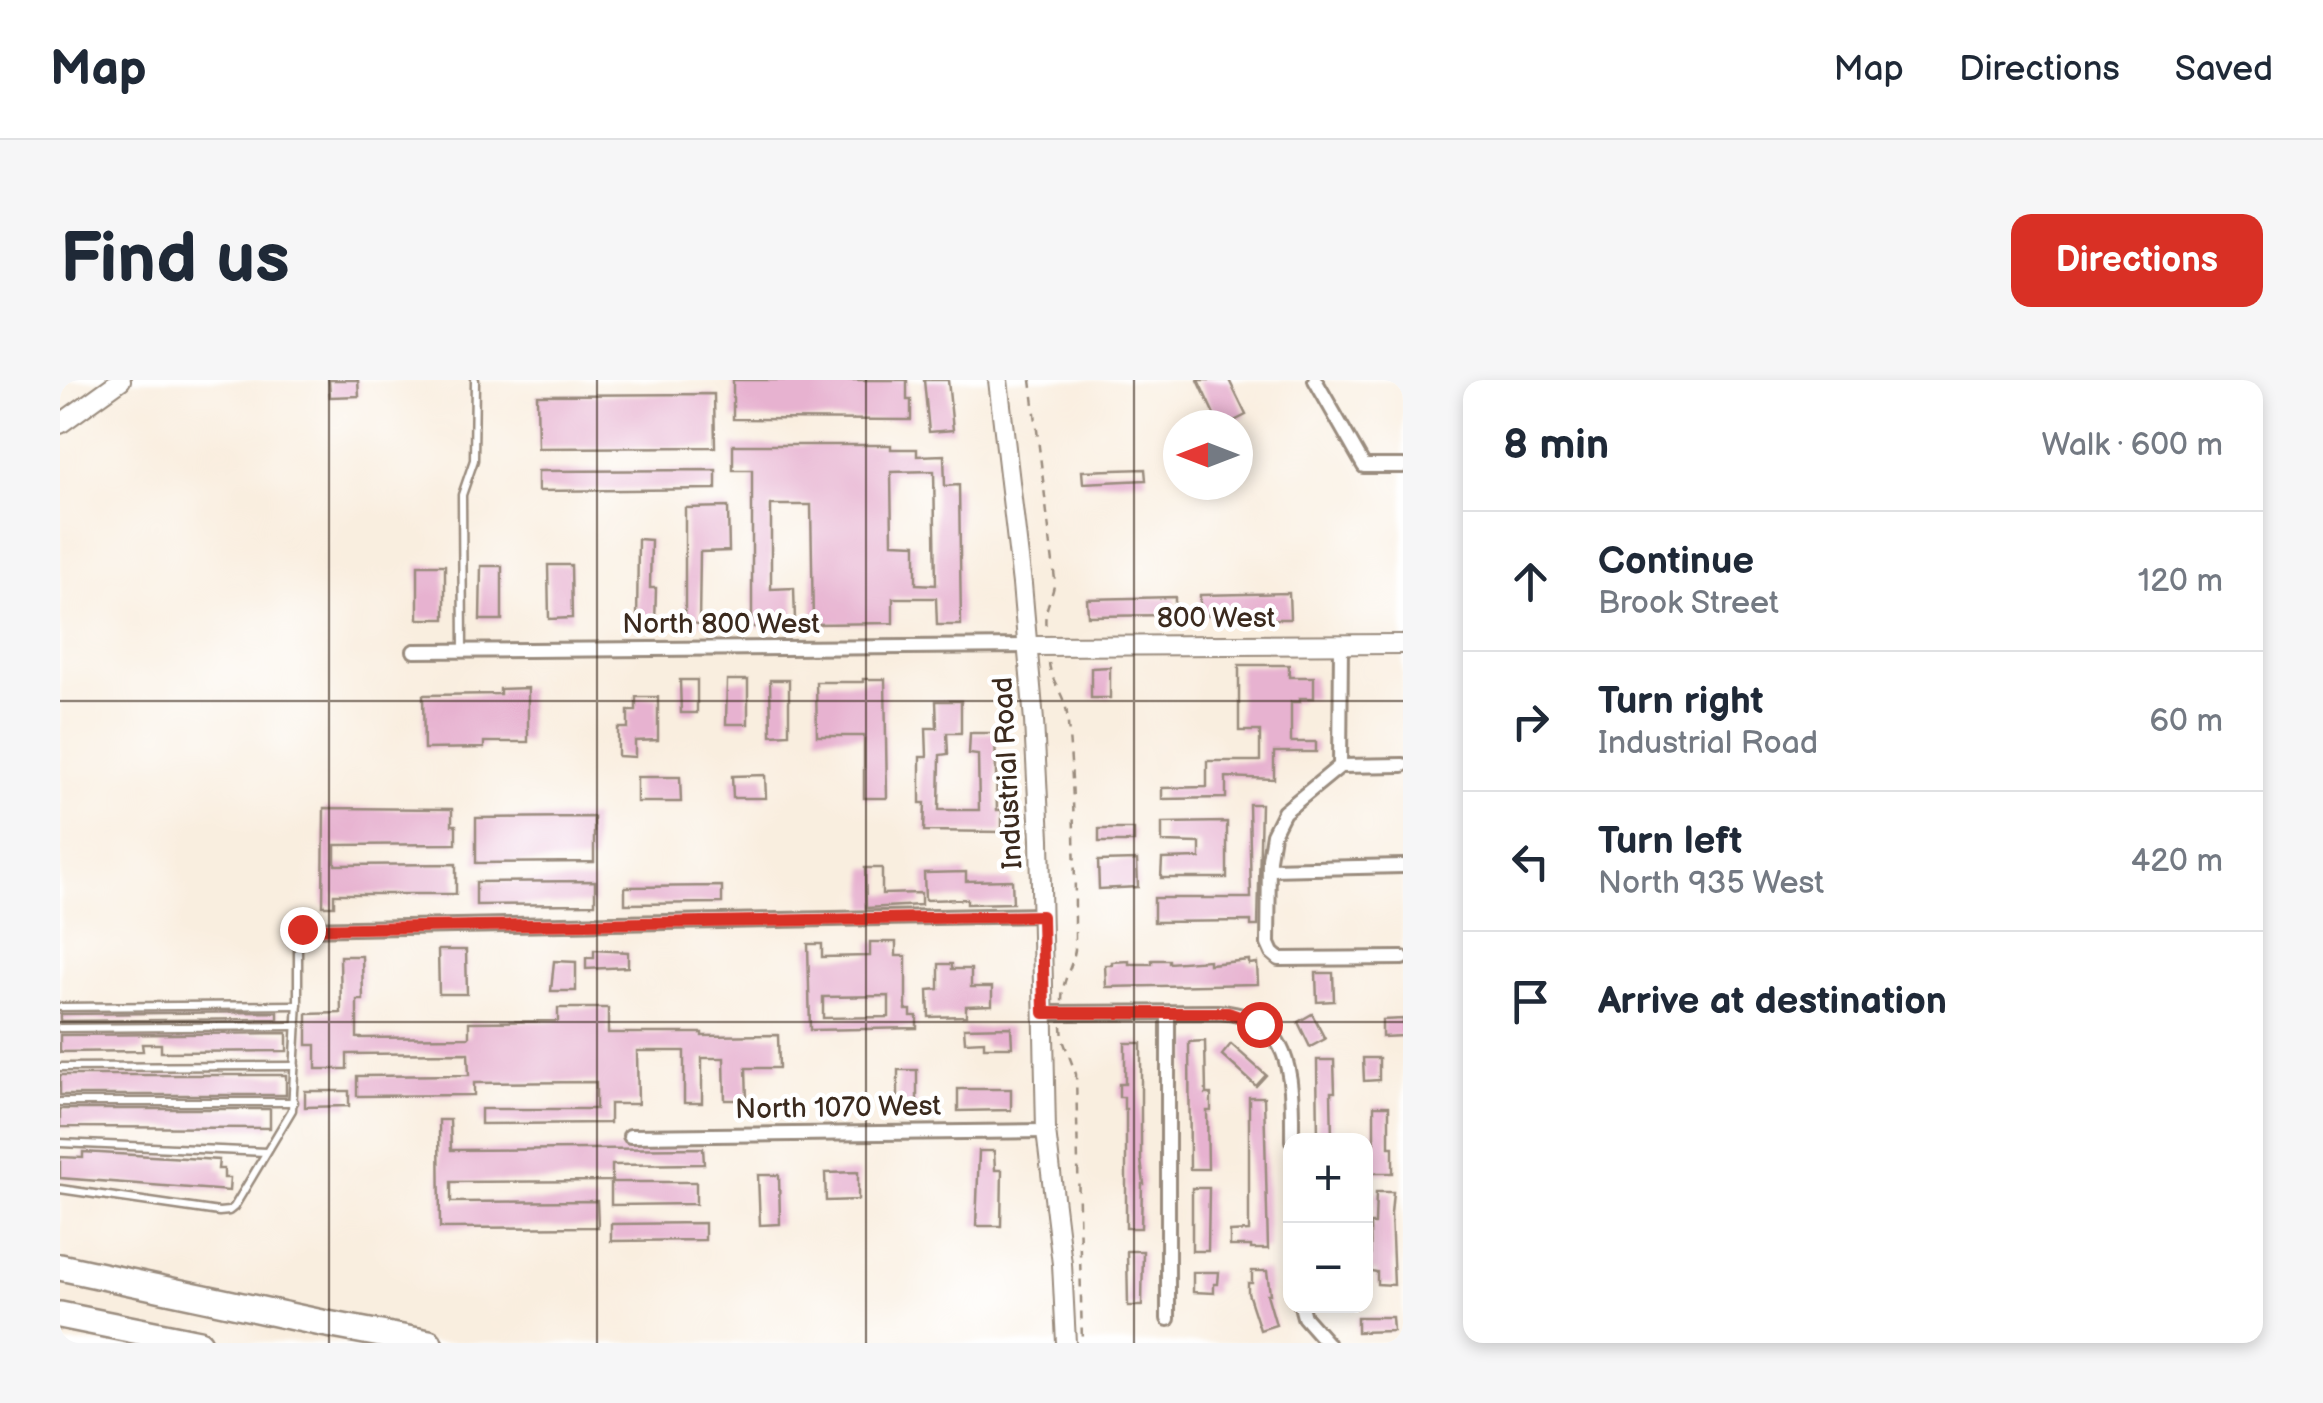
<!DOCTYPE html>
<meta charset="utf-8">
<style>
body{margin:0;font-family:"Balsamiq Sans",sans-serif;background:#f6f6f7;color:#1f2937}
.controls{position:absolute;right:30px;bottom:30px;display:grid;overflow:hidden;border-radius:20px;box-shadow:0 5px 15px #0003}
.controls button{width:90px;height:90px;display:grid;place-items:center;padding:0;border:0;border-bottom:2px solid #e0e1e3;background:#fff;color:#1f2937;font:50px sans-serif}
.compass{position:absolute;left:1103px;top:30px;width:90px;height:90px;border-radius:50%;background:#fff;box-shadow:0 5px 15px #0003;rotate:270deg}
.stop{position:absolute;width:30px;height:30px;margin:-22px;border:8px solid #d93025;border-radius:50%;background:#fff}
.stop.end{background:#d93025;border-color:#fff;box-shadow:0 2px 10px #0008}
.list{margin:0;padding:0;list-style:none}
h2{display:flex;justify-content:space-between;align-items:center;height:130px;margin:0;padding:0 40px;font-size:42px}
h2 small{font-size:32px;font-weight:400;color:#747a83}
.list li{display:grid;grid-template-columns:65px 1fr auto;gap:30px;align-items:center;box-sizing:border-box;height:140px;padding:0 40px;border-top:2px solid #e0e1e3}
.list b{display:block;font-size:38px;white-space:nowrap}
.list p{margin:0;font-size:32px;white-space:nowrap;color:#747a83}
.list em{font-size:32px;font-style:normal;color:#747a83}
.icon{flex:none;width:55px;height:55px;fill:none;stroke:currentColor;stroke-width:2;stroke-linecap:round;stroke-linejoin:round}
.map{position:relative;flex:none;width:1343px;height:963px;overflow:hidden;border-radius:20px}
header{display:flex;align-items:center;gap:60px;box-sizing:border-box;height:140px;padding:0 50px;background:#fff;border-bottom:2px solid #e0e1e3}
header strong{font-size:48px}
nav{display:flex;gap:55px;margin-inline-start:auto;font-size:35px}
.intro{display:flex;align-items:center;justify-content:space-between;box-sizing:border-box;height:240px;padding:0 60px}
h1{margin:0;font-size:70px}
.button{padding:25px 45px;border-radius:20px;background:#d93025;color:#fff;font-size:35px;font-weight:700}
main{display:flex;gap:60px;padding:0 60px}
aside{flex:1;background:#fff;border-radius:20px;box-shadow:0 5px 15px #0003}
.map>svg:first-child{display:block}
</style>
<header>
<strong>Map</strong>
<nav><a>Map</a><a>Directions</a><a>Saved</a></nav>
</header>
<div class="intro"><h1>Find us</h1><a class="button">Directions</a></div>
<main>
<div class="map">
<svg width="1343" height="963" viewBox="0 0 1343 963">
<rect width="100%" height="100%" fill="#fff"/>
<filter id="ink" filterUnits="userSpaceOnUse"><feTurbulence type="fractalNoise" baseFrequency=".01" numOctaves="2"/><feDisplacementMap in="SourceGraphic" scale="20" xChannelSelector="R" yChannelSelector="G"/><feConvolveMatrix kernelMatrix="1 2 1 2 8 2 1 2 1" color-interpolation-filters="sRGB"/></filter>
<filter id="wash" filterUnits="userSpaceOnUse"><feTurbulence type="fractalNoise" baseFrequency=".0048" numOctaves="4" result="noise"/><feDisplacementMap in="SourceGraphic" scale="40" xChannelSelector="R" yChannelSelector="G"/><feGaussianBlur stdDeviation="2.25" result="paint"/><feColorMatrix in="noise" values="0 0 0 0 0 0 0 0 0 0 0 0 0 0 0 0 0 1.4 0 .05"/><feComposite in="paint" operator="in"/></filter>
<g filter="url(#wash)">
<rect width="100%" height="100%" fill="#f9eedf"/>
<g id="blocks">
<!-- building -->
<g fill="#e7b2d0" fill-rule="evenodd">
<path d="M269 0H298L299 16 270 17Z"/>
<path d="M673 0H847V20H851V40L673 39Z"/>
<path d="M864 0H888L893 50 869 52Z"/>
<path d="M1138 0H1169L1186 35 1166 45H1159Z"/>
<path d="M654 14 655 67 478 68 477 15Z"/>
<path d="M673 65H831V69H857V76L884 75 885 106 899 105 901 245H877L876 218H833V243L753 244 751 125H711V209L734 208 735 241 710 242V247H692V90H673ZM874 91 876 205 856 204V164L832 163 831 92Z"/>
<path d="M1085 89 1086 100 1023 103 1022 91Z"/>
<path d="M656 90V109L478 111V91Z"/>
<path d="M668 127 669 171 640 172 639 244 625 243V128Z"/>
<path d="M578 159 591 160 590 208H596L595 244H577Z"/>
<rect x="358" y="185" width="27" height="54"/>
<path d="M488 185H511L512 238 489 239Z"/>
<path d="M421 186H442V240H420Z"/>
<path d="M1229 213 1230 239H1207V234L1140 235V215Z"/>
<path d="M1115 217V235L1028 236 1027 219Z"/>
<path d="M1179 285H1229V297H1254V318H1240V322H1231V362H1256V372H1214V399L1166 397V418L1102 419V408L1147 407V381H1200V351H1179Z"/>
<path d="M1050 287V318H1031V288Z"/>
<path d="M803 299H825L827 418H804V356H757L756 302H803Z"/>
<path d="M620 300H637V333H621Z"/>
<path d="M667 300H688V344H666Z"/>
<path d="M710 300H729V354L711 355Z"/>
<path d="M468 308V362H424V368L364 369 363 315 440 314V309Z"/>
<path d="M576 317H598V360L575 361V377L558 376V348H568V331H576Z"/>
<path d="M876 321H901V353H887L888 374 880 375 879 430H919L918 375 909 374 910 353H935L937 430H942V452L864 451 865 423H860V377H867L866 348H877Z"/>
<path d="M705 395 706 418H673L672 396Z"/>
<path d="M577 397H620L621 422H577Z"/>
<path d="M1189 424H1201L1198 546H1191V541L1094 542V518H1191Z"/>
<path d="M264 428 392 429V445H396V464L275 465V485L396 484V514H274V526H263Z"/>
<path d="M534 437V482L416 483V438Z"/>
<path d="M1167 442V498H1101L1102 479 1140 478V463L1102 462V443Z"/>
<rect x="1039" y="449" width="35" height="13"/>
<path d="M1077 480 1078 507 1039 509 1038 481Z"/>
<path d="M805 488H822V514L861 513V525L806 528Z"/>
<path d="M906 492V501L952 500 953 523 907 524V519L865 520 864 493Z"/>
<path d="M535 501V524L416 525V502Z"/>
<path d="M662 506V523L565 524V507Z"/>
<path d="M810 562H836V576H846V630H851V636H857V648L750 650 748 564H762V577L810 576ZM829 616V637L763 638V617Z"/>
<path d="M378 570H406L407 614H379Z"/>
<path d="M534 570 568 572V587L526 589V578H534Z"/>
<path d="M280 576H302L303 620H297V658L409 657V642L498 641V628H548V653H642V656L718 655 719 688H686L687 720H665L664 678H642V723H624V671H577L578 724H550V743L421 744V729H536V702L414 703V715L297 716V696L409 695 408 673 287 674V689H256V665H247V634L281 633Z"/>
<path d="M1092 580H1109V583L1149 580V584L1189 580V584L1197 583 1198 604 1046 607 1045 585H1052V582L1069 581V584H1092Z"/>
<path d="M494 581 516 582V611H491Z"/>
<path d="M879 584H892V589H911V607H932V625L906 626V636L869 637 868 610 879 609Z"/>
<path d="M1256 593H1273L1274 621 1257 622Z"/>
<path d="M218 632V639L0 641V634Z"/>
<path d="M1252 634 1265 659 1250 667 1238 642Z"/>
<path d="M1343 639V656L1322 657V640Z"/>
<path d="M951 647 952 667H924V661L905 662 904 648Z"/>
<path d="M227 653V671L101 672V664H82L83 671 0 672V655Z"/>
<path d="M1145 661 1146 714H1151V731H1147L1148 789H1130L1129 662Z"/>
<path d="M1065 663H1081V780L1084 804H1082L1081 848H1066V729H1064V717H1059V704H1065Z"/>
<path d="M1171 664 1206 695 1196 706 1162 675Z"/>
<path d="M1303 678H1319V700L1304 701Z"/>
<path d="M1257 680H1274L1275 712H1271L1272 760H1258Z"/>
<rect x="838" y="690" width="19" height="40"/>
<rect x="0" y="695" width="226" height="20"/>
<path d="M898 709H951V730L898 731Z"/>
<path d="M245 711H289V726L245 727Z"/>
<path d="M1189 717H1204L1208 869H1191V866H1170V852L1189 851Z"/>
<path d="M1314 726H1329V767H1333V793H1310L1308 768 1314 767Z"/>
<path d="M0 729H210V748L0 747Z"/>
<path d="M379 740H390L391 770 643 768 644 784 552 785V801L391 802V822L537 821 538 847 380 848Z"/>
<path d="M919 771H934L935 790H942L941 846H916Z"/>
<path d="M23 772 159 780 158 789H164V798H170L169 811 0 798V777L23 778Z"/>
<path d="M798 792V820L766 821 765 793Z"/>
<path d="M698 795H719L720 844 700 845Z"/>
<path d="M551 802H636V824L551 825Z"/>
<path d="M1132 808H1149L1148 871H1132Z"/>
<path d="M1316 812H1333L1331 834 1334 905 1317 904V892L1311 891 1310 844H1315Z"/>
<path d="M645 843V860L551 861V844Z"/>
<path d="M1067 871H1083L1082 926H1068Z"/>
<path d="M1192 891H1207L1210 914H1207L1216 945 1200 950 1188 913V903H1192Z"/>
<path d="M1133 892H1159L1158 904H1154V913L1133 912Z"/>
<path d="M1297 937H1332L1333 951 1297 952Z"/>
</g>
</g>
</g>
<g filter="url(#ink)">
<use href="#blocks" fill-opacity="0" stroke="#9a8c7e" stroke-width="2.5"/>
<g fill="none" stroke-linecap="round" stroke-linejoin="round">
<defs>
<g id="lane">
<path d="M403 270 402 115 414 80 415 0"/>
<path d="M0 627 238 625"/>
<path d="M0 648 237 646"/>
<path d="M0 687 235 686"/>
<path d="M0 722H234"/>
<path d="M0 763 206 772"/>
<path d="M0 809 159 832 169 831 174 827 232 730 238 621V553L241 550"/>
</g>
<g id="street">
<path d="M1255 0 1304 86H1343"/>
<path d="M354 271 969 266"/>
<path d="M1343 385 1280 386 1224 432 1213 454 1209 479 1208 564 1212 573 1219 579 1343 578"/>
<path d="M1280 386 1281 264"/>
<path d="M1209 489 1343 486"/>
<path d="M242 549 982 535"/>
<path d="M984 633 1158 632C1236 636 1232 702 1232 761"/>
<path d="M570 756 986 751"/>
<path d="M1241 926 1244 937 1267 963"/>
<path d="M1108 939V633"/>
</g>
<g id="secondary">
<path d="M938 0 962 204 974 341 980 459 986 751 1002 884 1006 963"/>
<path d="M0 44 61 0"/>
<path d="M969 266 1343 264"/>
</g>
<g id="highway">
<path d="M0 887 262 943 369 963"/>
<path d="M0 935 139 963"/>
</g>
</defs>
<!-- lane casing -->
<use href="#lane" stroke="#9a8c7e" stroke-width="11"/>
<!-- street casing -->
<use href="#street" stroke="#9a8c7e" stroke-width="18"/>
<!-- secondary casing -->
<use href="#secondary" stroke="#9a8c7e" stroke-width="22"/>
<!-- highway casing -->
<use href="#highway" stroke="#9a8c7e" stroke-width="30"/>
<!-- path -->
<g stroke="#9a8c7e" stroke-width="2.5" stroke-dasharray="8 8" stroke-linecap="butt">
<path d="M971 0 995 200C992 222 983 226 986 250"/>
<path d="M989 283C991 302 1005 315 1007 334 1015 412 1015 492 1015 570 1011 592 1002 598 1002 623"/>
<path d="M1002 646 1003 660 1016 694 1022 963"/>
</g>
<!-- lane -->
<use href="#lane" stroke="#fff" stroke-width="6"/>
<!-- street -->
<use href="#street" stroke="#fff" stroke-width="12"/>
<!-- secondary -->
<use href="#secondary" stroke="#fff" stroke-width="18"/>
<!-- highway -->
<use href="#highway" stroke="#fff" stroke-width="25"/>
</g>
</g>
<g fill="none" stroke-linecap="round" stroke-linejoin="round" filter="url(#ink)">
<!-- route -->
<path stroke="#d93025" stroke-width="12" d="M242 549 982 536 984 633H1168L1199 644"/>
</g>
<!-- grid -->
<path fill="none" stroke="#3b2a1e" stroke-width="2.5" stroke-opacity="0.55" d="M269 0V963M537 0V963M806 0V963M1074 0V963M0 321H1343M0 642H1343"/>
<g text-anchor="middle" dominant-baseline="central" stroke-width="9" stroke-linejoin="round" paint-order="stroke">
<!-- street labels -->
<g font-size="28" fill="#3b2a1e" stroke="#fff">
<text x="1156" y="238">800 West</text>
<text x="661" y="244">North 800 West</text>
<text transform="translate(948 393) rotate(-93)">Industrial Road</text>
<text transform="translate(778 728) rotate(-1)">North 1070 West</text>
</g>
</g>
</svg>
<div class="controls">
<button>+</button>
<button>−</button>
</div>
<svg class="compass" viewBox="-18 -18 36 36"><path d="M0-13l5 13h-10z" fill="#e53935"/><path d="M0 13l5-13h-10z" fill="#747a83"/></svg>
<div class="stop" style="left:1199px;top:644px"></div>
<div class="stop end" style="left:242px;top:549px"></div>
</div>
<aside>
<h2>8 min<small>Walk · 600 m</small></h2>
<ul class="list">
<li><svg class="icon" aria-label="ahead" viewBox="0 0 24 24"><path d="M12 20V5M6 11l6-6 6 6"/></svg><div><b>Continue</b><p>Brook Street</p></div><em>120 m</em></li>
<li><svg class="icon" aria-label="right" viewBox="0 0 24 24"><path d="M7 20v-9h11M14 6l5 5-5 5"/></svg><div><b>Turn right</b><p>Industrial Road</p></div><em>60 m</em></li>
<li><svg class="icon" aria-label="left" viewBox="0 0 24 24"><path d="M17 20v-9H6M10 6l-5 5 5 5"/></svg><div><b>Turn left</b><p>North 935 West</p></div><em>420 m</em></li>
<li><svg class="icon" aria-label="arrive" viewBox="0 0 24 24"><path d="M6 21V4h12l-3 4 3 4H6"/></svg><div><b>Arrive at destination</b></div></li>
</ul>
</aside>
</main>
